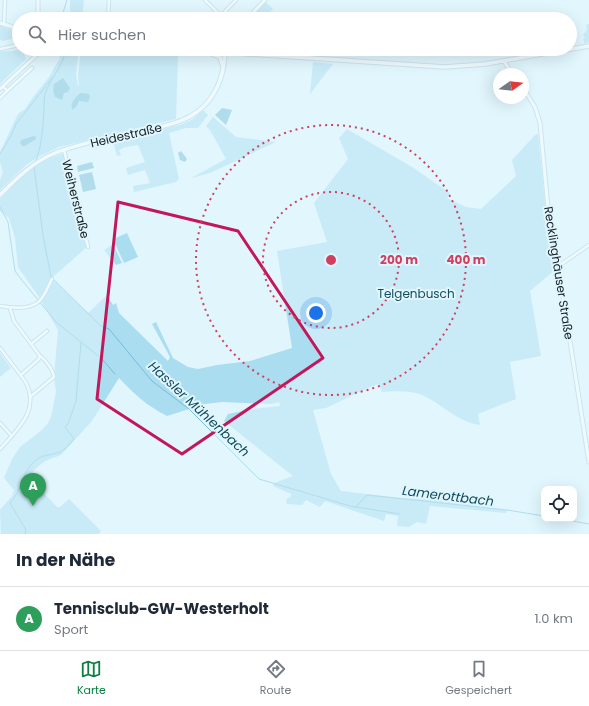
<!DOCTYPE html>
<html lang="de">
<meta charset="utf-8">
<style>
body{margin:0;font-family:Poppins,sans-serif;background:#f2f2f3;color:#1f2937}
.controls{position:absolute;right:12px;bottom:12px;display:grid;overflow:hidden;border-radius:8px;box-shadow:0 4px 16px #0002}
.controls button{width:36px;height:36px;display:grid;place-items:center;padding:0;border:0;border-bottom:1px solid #e0e1e3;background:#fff;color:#1f2937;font:20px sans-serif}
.compass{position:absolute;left:493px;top:68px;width:36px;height:36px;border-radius:50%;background:#fff;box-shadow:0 4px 16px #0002;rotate:76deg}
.you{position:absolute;left:316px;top:313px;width:14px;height:14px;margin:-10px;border:3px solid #fff;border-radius:50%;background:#1a73e8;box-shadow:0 0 0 6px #1a73e833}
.badge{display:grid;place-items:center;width:26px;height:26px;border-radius:50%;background:#0b8043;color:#fff;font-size:13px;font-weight:700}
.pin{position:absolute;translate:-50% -33px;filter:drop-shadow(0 1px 2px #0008)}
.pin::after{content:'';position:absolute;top:21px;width:14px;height:12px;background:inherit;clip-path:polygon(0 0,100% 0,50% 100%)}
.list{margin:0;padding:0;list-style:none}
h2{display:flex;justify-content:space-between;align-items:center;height:52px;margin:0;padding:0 16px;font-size:17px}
h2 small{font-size:13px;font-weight:400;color:#747a83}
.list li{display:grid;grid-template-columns:26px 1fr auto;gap:12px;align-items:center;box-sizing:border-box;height:64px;padding:0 16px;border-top:1px solid #e0e1e3}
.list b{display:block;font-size:15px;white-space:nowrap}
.list p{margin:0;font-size:13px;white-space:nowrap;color:#747a83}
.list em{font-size:13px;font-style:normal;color:#747a83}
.icon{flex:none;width:22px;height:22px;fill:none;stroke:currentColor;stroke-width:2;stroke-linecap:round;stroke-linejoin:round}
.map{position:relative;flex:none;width:589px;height:534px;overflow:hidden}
.search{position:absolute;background:#fff;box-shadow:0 4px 16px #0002;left:12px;right:12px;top:12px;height:44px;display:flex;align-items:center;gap:10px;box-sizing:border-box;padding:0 14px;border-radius:22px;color:#747a83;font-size:15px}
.sheet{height:116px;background:#fff}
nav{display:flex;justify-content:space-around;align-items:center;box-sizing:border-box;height:56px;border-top:1px solid #e0e1e3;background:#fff;font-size:11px;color:#747a83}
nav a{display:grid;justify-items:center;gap:2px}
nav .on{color:#0b8043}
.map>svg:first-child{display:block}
</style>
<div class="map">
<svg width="589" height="534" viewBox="0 0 589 534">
<rect width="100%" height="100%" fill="#e1f5fd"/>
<!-- green -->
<g fill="#abddf0">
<path d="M70 0H84L82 19H70Z"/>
<path d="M264 1 273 9 262 19H247Z"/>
<path d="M589 24V42L585 44 583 39 585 38 583 35 587 30 586 25Z"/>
<path d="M0 26 19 33V43L17 38 2 41 0 39Z"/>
<path d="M19 49H22L26 59 0 84V51H12Z"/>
<path d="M50 49H79L76 74 78 86H79L78 76 81 49H101L178 54 176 119 59 147 40 156 26 165 0 190V180L3 172 0 162V152L18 114 25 109 34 96 49 77 60 58 56 50 52 53Z"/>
<path d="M313 62 333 64 310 94Z"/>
<path d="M203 110 208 115 198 128H186L169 133 179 179 176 182 134 192 133 186 150 183 145 170 128 175 126 168 145 162 138 145 125 147 119 150 121 155 117 156 113 141 183 124 193 119Z"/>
<path d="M213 117 236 137 276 142 210 173 191 178 226 159 210 130 206 126Z"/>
<path d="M347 129 412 167 450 193 447 198 466 207 481 209 516 176 512 160 535 135 538 134 546 212 556 269 530 291 541 356 510 362 516 399 478 414 480 425C457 422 442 404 422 395 410 390 394 391 382 392L379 384 370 387 326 408 313 410 331 474 341 491 401 498 437 500 507 510 506 513 430 506 426 524 417 522 409 527 397 526 398 516 386 514 384 521 325 501 320 507 306 500 302 505 287 504 286 500 291 496V494L273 486 274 483 293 476 224 421 228 414 252 409 280 406 279 402 271 404 222 402 205 404 167 416C146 405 135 395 119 378L92 421 61 455 45 461 35 469 29 477 57 507H60L69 499 101 531 99 534H1L0 510 12 496 14 490 4 478 12 459 20 447 42 430 48 423 51 417 56 392 54 377 58 330 39 297 18 267 15 238 9 218 0 211V199C18 181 37 159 63 154L65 155 87 247 54 276 52 279 88 313 107 295 113 305 116 303 119 313 168 361 170 357 152 324 156 322 173 358 188 367 198 369 217 365 250 361 292 348 277 251 327 242 314 203 348 159 339 138Z"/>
<path d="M127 233 138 257 124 263 113 239Z"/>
<path d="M113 244 122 263 116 265 104 250Z"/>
<path d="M0 353 11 368 0 377Z"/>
</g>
<!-- water -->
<g fill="#77bdd7">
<path d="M63 78 70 88 68 92 64 93 62 100 55 97 53 90 54 84Z"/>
<path d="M81 93 89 94 90 98 88 102 79 101 76 107 72 110C70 103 75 97 81 93Z"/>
<path d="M222 108 232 110 226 125 215 115Z"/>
<path d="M34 136 36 137V139L25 146H22L20 143 21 140Z"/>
<path d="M181 151 187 159 185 162 180 160 178 153Z"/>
<path d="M92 162 94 168 78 172 77 166Z"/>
<path d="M92 172 96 189 83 192 79 175Z"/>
</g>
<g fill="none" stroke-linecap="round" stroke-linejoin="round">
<!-- stream -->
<g stroke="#77bdd7" stroke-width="1">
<path d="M61 19 67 0"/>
<path d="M0 154 12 134 16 124 52 78"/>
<path d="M36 160C42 145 43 126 44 110 44 105 44 99 45 94 50 78 63 67 66 49"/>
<path d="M34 167 43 235 51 277 101 326 109 329 152 381 189 409 259 479 350 506 400 514"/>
<path d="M0 207 8 222 15 271 21 279 56 322 102 359 115 374"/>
<path d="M356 507 367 495 507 510 544 516"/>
<path d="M561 519 589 524"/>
<path d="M25 534 26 530 10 503C22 491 22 470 36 460 42 455 51 455 57 453 65 451 69 444 74 439L65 427 68 424 76 401 81 343"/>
</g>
<defs>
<g id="minor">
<path d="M205 0 221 16"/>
<path d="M108 19 109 0"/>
<path d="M218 19 236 0"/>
<path d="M4 24 5 0"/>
<path d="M0 49 19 45"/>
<path d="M7 91 32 68"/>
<path d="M0 98 7 91 3 86"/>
<path d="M64 150 88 247"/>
<path d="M557 264 563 263 589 245"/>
<path d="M0 306C11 308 27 310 37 303 44 299 48 286 52 279"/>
<path d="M10 308 14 321 40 356C46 360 53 370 54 377L30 397"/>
<path d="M31 344 47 331"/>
<path d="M0 348 25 381C41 409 18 429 0 449"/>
<path d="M21 375 39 359 40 356"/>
<path d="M0 423 12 436"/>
</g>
<g id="tertiary">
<path d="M38 19V0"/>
<path d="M247 19 265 0"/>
<path d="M504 61 512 74"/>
<path d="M523 88 535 107 540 123 548 208 565 309 589 462"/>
<path d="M0 89 43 49"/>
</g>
<g id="secondary">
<path d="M0 23 19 29"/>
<path d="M173 49 445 67 485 64 589 46"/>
<path d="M232 49 243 52"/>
<path d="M212 54 220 57 222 64"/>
<path d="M0 195C17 178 33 162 55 153 80 143 114 137 141 131 156 128 173 125 187 118 201 111 212 99 218 85 223 75 224 64 225 53"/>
</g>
</defs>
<!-- minor casing -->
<use href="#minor" stroke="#afd0dc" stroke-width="4.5"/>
<!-- tertiary casing -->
<use href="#tertiary" stroke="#afd0dc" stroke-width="5"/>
<!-- secondary casing -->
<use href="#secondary" stroke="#afd0dc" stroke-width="5.5"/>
<!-- minor -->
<use href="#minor" stroke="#fff" stroke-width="2.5"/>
<!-- tertiary -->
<use href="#tertiary" stroke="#fff" stroke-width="3"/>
<!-- secondary -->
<use href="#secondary" stroke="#fff" stroke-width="3.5"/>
</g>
<!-- marked area -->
<path d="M0 0H589V534H0ZM118 202 238 231 323 358 182 454 97 399Z" fill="#e1f5fd" fill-opacity=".55" fill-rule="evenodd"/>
<path fill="none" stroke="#c2185b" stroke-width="3" stroke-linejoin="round" d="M118 202 238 231 323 358 182 454 97 399Z"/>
<!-- distance rings -->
<g fill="none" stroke="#d0405e" stroke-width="2" stroke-dasharray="2 4">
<circle cx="331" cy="260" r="68"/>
<circle cx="331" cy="260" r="135"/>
</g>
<g text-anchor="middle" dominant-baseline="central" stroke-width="4" stroke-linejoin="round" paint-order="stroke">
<!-- street labels -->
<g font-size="12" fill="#132024" stroke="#e1f5fd">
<text transform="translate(126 135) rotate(-13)">Heidestraße</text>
<text transform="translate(76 199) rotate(76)">Weiherstraße</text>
<text transform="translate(559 273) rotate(81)">Recklinghäuser Straße</text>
</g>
<!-- park labels -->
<g font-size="12" fill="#124d60" stroke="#e1f5fd">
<text x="416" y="293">Telgenbusch</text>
</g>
<!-- water labels -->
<g font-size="13" font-style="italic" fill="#0e4b5d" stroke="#e1f5fd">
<text transform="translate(199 409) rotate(43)">Hassler Mühlenbach</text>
<text transform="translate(448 496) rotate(7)">Lamerottbach</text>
</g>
</g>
<circle cx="331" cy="260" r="6" fill="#d0405e" stroke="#e1f5fd" stroke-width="2"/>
<g font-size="12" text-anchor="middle" font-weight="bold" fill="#d0405e" stroke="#e1f5fd" stroke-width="4" stroke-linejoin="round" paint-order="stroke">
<text x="399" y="264">200 m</text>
<text x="466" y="264">400 m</text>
</g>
</svg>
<div class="controls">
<button><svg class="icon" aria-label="locate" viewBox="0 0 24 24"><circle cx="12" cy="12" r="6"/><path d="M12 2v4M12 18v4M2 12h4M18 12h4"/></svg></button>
</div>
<svg class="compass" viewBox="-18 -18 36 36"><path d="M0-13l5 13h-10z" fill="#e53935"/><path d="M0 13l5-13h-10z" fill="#747a83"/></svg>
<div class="you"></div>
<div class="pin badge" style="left:33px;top:506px;background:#2e9e5b">A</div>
<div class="search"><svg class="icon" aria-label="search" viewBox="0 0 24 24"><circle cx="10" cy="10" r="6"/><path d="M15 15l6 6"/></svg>Hier suchen</div>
</div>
<section class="sheet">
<h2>In der Nähe<small></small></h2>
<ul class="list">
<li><span class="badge" style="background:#2e9e5b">A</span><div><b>Tennisclub-GW-Westerholt</b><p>Sport</p></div><em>1.0 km</em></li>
</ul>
</section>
<nav>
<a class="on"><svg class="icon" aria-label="map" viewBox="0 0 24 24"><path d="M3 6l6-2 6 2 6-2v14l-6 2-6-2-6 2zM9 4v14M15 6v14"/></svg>Karte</a>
<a><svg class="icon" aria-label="directions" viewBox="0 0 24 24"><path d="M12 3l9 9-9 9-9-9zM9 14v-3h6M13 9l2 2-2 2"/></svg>Route</a>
<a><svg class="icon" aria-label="saved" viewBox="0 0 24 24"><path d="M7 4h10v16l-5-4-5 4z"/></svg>Gespeichert</a>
</nav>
